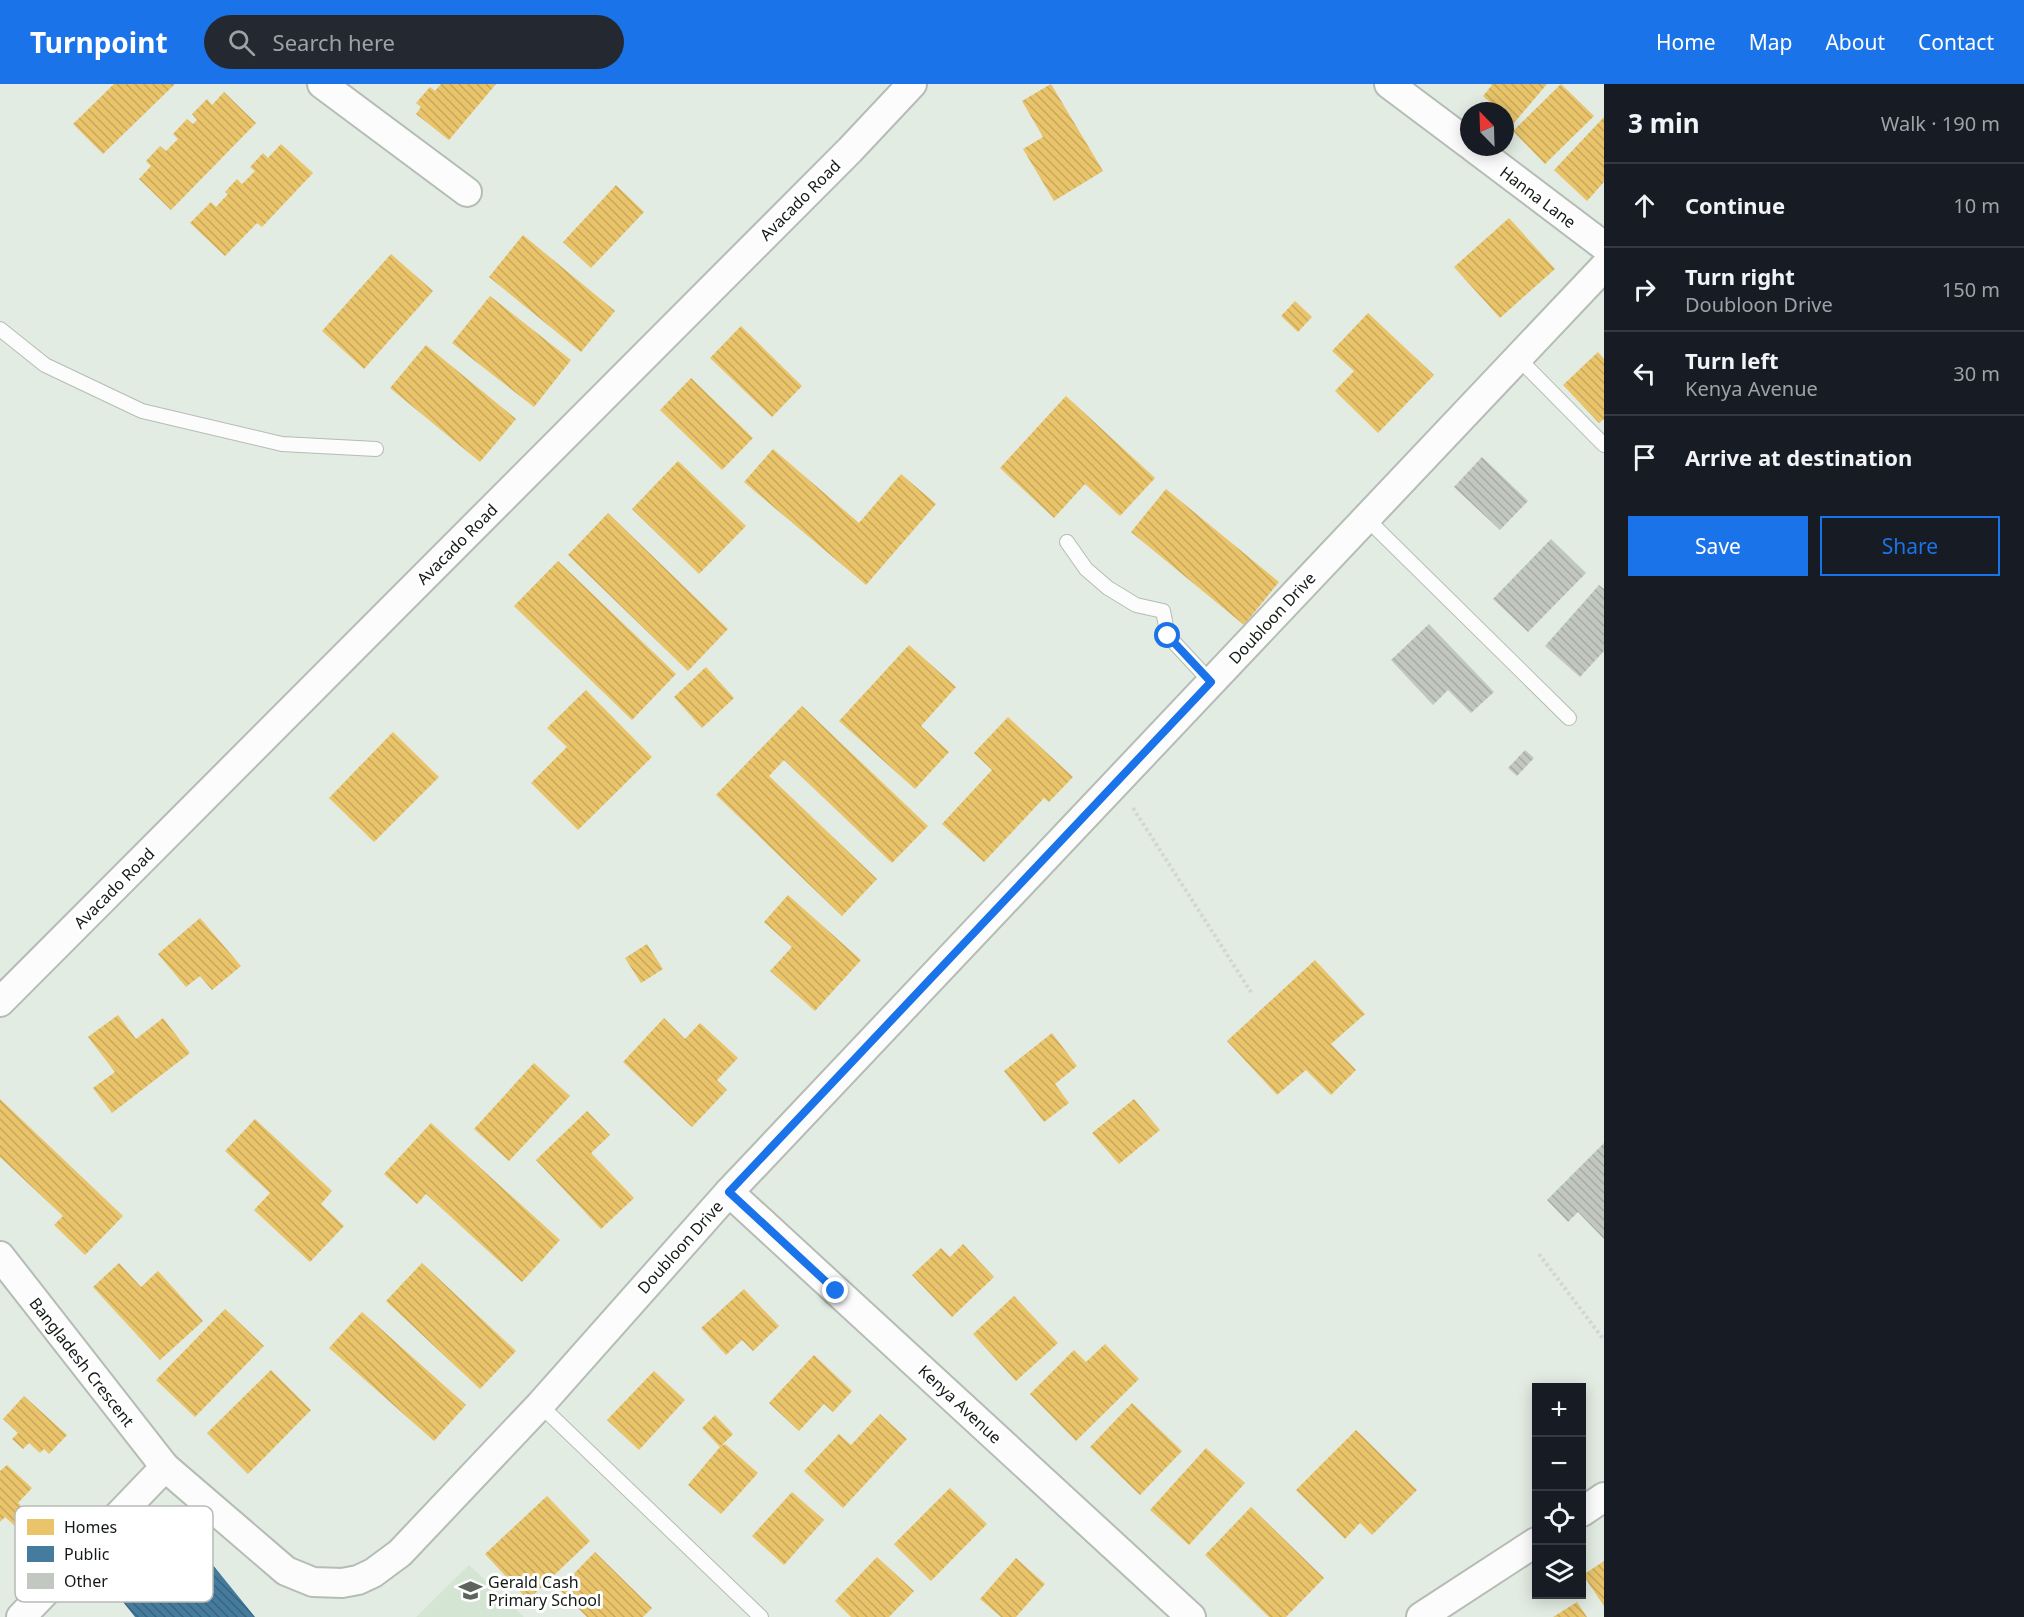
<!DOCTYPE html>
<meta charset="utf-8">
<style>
body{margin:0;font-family:"Noto Sans",sans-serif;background:#242831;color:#f1f3f6}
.controls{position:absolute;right:18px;bottom:18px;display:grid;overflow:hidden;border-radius:0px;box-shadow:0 3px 15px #0003}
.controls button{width:54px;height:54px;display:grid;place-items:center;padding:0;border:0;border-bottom:2px solid #363941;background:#171b24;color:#f1f3f6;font:30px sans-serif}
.compass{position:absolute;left:1460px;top:18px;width:54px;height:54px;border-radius:50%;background:#171b24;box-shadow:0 3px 15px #0003;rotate:337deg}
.stop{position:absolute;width:18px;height:18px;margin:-14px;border:4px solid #1a73e8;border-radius:50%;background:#fff}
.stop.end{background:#1a73e8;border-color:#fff;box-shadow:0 2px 6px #0008}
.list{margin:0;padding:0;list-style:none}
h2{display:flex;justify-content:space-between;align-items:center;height:78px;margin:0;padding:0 24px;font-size:26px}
h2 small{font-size:20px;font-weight:400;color:#9ea1a6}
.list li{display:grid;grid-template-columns:39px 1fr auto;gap:18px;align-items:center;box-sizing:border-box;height:84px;padding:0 24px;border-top:2px solid #363941}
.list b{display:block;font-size:22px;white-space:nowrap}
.list p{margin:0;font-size:20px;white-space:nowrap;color:#9ea1a6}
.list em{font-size:20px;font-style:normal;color:#9ea1a6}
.actions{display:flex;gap:12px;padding:18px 24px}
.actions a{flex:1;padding:14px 0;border:2px solid #1a73e8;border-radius:0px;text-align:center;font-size:21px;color:#1a73e8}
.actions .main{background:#1a73e8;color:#fff}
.icon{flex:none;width:33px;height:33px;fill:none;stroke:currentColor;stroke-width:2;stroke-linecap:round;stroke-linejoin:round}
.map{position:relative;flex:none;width:1604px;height:1533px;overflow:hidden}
header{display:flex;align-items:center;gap:36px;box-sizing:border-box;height:84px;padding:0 30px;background:#1a73e8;color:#fff}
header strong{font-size:28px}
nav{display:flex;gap:33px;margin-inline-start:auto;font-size:21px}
.search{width:420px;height:54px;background:#242831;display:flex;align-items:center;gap:15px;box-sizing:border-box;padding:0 21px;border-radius:33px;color:#9ea1a6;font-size:22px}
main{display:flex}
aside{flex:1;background:#171b24}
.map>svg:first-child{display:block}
</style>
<header>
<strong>Turnpoint</strong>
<div class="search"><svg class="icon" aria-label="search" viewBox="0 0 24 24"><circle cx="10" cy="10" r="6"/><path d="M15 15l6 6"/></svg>Search here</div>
<nav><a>Home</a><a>Map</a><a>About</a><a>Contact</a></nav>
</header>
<main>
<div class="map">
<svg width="1604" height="1533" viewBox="0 0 1604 1533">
<defs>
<pattern id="homes-back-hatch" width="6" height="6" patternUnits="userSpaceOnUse" patternTransform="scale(1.5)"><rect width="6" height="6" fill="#e9c46a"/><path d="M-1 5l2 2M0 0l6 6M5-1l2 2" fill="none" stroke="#c7a85b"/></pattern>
<pattern id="public-back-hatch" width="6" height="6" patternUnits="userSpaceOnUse" patternTransform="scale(1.5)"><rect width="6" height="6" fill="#457b9d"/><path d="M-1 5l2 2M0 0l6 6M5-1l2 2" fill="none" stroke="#38647f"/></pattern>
<pattern id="building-back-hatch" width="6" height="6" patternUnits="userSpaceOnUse" patternTransform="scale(1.5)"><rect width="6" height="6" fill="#c2c7bf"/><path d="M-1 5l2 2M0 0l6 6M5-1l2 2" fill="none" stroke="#a6aaa3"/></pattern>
</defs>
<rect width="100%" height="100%" fill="#e2ece2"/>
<!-- built -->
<path fill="#d4e5d4" d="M469 1481 524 1533H416Z"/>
<!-- homes -->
<g fill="url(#homes-back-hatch)">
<path d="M114 0H175L103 70 73 40Z"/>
<path d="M441 0H496L449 56 416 30 421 23 416 19 430 3 435 7Z"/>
<path d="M1051 0 1103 87 1054 117 1023 65 1043 53 1022 17Z"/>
<path d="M1490 0H1547L1514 39 1505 31V27H1500L1483 12 1492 1Z"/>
<path d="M1561 0 1594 32 1545 80 1513 47Z"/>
<path d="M224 8 256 39 171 126 139 95 151 82 146 77 160 62 166 67 178 55 173 50 187 35 193 40 197 36 192 30 207 15 212 21Z"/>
<path d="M1604 33V98L1587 117 1554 86Z"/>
<path d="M281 60 313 89 262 143 257 139 225 172 190 139 211 118 216 123 228 110 225 108 237 95 242 100 255 87 250 83 263 69 268 74Z"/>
<path d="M616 101 644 128 591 184 563 158Z"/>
<path d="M1509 134 1555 185 1500 234 1454 183Z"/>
<path d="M523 151 615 227 581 268 489 193Z"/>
<path d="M391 170 433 207 364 285 322 247Z"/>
<path d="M490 212 571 276 534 323 452 259Z"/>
<path d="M1295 217 1312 233 1298 248 1281 232Z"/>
<path d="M1368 229 1434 291 1378 349 1335 307 1354 287 1332 267Z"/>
<path d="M741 242 802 302 772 333 710 274Z"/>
<path d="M426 261 516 335 480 378 390 304Z"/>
<path d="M1598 268 1604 275V335L1599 339 1563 301Z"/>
<path d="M691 294 753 354 722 386 660 326Z"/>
<path d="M1066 312 1155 394 1120 432 1085 400 1054 434 1000 384Z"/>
<path d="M773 365 859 439 901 390 936 420 866 501 744 398Z"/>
<path d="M678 377 746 442 699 490 632 425Z"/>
<path d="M1166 405 1279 498 1244 541 1131 448Z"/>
<path d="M608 429 728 545 688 587 568 471Z"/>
<path d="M558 477 676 590 632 636 514 522Z"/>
<path d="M909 561 956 603 921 642 949 668 915 705 839 637Z"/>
<path d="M706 583 734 614 702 644 674 613Z"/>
<path d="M586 606 652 673 578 746 531 699 567 663 547 644Z"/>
<path d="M802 622 928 742 892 779 784 676 769 692 877 795 842 832 716 711Z"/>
<path d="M1008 633 1073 693 1049 718 1044 714 984 778 942 740 992 686 974 669Z"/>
<path d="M393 648 439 693 374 758 329 714Z"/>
<path d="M788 811 861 876 815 927 770 887 792 863 764 838Z"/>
<path d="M200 834 241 882 212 906 200 892 186 903 158 870Z"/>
<path d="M647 860 663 885 641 899 625 874Z"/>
<path d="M1315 876 1365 930 1331 960 1356 986 1331 1011 1306 986 1277 1011 1227 957Z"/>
<path d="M118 931 136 955 163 934 190 969 112 1029 93 1004 115 988 88 953Z"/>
<path d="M664 934 685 955 700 939 738 974 717 996 727 1006 692 1043 623 978Z"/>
<path d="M1052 949 1077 982 1055 1000 1069 1019 1044 1038 1004 987Z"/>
<path d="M534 979 570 1012 509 1077 474 1045Z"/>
<path d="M0 1015 123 1132 85 1171 54 1141 63 1132 0 1073Z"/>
<path d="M1134 1015 1160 1046 1119 1080 1092 1049Z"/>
<path d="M587 1027 610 1051 591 1069 634 1114 601 1145 536 1076Z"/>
<path d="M255 1035 332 1107 321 1120 344 1142 310 1178 254 1126 270 1109 225 1067Z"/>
<path d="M431 1039 560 1156 522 1198 426 1110 417 1120 384 1090Z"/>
<path d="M963 1160 994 1193 952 1233 912 1191 941 1164 950 1173Z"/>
<path d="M119 1179 141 1203 158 1187 203 1237 160 1276 93 1203Z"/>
<path d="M422 1179 516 1267 480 1305 386 1217Z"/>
<path d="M744 1205 779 1242 753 1267 742 1256 726 1271 701 1244Z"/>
<path d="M1014 1212 1058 1259 1016 1297 973 1250Z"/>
<path d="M225 1225 264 1262 195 1333 156 1296Z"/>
<path d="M362 1228 466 1321 434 1357 329 1264Z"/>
<path d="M1105 1260 1139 1295 1076 1357 1030 1310 1074 1266 1086 1278Z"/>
<path d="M814 1271 852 1307 833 1328 824 1320 799 1347 769 1319Z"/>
<path d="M271 1286 311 1326 248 1390 207 1349Z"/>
<path d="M654 1287 685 1316 639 1366 607 1336Z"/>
<path d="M24 1312 67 1351 49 1370 44 1365 40 1369 29 1359 23 1365 12 1355 18 1349 3 1335Z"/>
<path d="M1132 1319 1182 1367 1140 1411 1090 1363Z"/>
<path d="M880 1330 907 1355 843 1424 804 1387 839 1350 851 1361Z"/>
<path d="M715 1331 733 1350 720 1363 725 1360 758 1389 721 1430 688 1401 720 1363 702 1344Z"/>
<path d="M1356 1346 1417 1406 1372 1451 1360 1439 1345 1455 1296 1406Z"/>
<path d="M1206 1364 1245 1399 1189 1461 1150 1426Z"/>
<path d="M7 1381 32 1404 18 1419 27 1427 15 1442 5 1433 0 1438V1387Z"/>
<path d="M950 1404 987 1440 931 1497 894 1460Z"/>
<path d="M792 1408 824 1436 784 1481 752 1452Z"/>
<path d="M547 1412 590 1457 528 1516 485 1470Z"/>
<path d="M1251 1423 1324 1494 1286 1533H1269L1205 1471Z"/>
<path d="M595 1468 652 1524 643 1533H587L559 1505Z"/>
<path d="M877 1473 914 1507 889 1533H851L835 1517Z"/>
<path d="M1016 1474 1045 1500 1016 1533H1001L980 1515Z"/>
<path d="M1604 1477V1522L1583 1491Z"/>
<path d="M1577 1518 1587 1533H1553Z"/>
</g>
<!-- public -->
<path fill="url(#public-back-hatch)" d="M208 1475 255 1533H135L116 1509 152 1480 171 1504Z"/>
<!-- building -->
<g fill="url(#building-back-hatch)">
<path d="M1482 373 1528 417 1500 446 1454 403Z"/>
<path d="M1551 455 1586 489 1528 548 1493 515Z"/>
<path d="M1599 501 1604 505V567L1580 593 1545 562Z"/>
<path d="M1429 540 1494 608 1471 629 1448 606 1433 621 1391 576Z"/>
<path d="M1525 666 1534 674 1517 692 1508 684Z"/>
<path d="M1604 1059V1155L1578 1128 1568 1138 1547 1116Z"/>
</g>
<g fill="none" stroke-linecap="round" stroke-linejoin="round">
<defs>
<g id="lane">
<path d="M0 245 45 281 142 327 282 360 376 365"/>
<path d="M1518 274 1604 361"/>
<path d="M1366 434 1569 634"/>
<path d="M1067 458 1086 485 1108 504 1136 521 1163 527 1168 552 1211 598"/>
<path d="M540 1321 761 1533"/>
</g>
<g id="street">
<path d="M322 0 467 108"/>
<path d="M1389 0 1469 60"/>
<path d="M1473 63 1604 162"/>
<path d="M0 918 850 66 912 0"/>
<path d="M729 1108 1191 1533"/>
<path d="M0 1172 165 1383 286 1487 313 1498 342 1499 358 1496 373 1489 400 1469 540 1321 729 1108 1604 183"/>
<path d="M1582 1428 1604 1413"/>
<path d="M21 1533 165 1383"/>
<path d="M1421 1533 1536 1458"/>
</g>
</defs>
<!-- lane casing -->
<use href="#lane" stroke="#b5bcb5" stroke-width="16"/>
<!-- street casing -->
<use href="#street" stroke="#b5bcb5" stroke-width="32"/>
<!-- path -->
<g stroke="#d4d6d4" stroke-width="4" stroke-dasharray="3 3" stroke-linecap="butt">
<path d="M1133 724 1251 908"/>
<path d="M1539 1170 1604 1256"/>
</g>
<!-- lane -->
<use href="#lane" stroke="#fbfcfb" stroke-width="14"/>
<!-- street -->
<use href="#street" stroke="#fbfcfb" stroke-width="28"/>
</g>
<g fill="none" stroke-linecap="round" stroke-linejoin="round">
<!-- route -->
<path stroke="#1a73e8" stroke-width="8" d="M836 1207 729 1108 1211 598 1168 552"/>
</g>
<!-- icons -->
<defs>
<symbol id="school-bare" viewBox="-9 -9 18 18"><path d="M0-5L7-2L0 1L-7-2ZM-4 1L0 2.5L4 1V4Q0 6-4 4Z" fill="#5c645c" stroke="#fff" stroke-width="2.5" paint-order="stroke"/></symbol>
</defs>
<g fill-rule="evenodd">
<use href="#school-bare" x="454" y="1490" width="33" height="33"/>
</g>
<g text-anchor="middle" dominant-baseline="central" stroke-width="6" stroke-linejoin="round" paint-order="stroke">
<!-- street labels -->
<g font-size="16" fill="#141a14" stroke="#fff">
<text transform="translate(1538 113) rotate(37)">Hanna Lane</text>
<text transform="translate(800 116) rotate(-45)">Avacado Road</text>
<text transform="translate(457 460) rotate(-45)">Avacado Road</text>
<text transform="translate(1272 534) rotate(-47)">Doubloon Drive</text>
<text transform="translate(114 804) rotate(-45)">Avacado Road</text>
<text transform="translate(680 1163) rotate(-48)">Doubloon Drive</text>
<text transform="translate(82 1278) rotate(52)">Bangladesh Crescent</text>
<text transform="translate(960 1320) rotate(43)">Kenya Avenue</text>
</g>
<!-- poi labels -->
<g font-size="16" fill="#141a14" stroke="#fff" text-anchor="start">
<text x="488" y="1498">Gerald Cash<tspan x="488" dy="18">Primary School</tspan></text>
</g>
</g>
<!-- legend -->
<rect x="15" y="1422" width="198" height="96" rx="9" fill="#fff" stroke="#b8bab8" stroke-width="1.5"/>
<rect x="27" y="1435" width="27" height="16" fill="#e9c46a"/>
<rect x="27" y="1462" width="27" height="16" fill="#457b9d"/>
<rect x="27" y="1489" width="27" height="16" fill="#c2c7bf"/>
<g font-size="16" fill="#141a14">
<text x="64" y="1449">Homes</text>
<text x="64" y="1476">Public</text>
<text x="64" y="1503">Other</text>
</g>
</svg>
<div class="controls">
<button>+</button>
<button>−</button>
<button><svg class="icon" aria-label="locate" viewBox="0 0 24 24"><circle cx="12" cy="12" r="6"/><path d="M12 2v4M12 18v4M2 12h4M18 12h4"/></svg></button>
<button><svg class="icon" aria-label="layers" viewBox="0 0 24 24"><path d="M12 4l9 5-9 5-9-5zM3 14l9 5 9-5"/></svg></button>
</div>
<svg class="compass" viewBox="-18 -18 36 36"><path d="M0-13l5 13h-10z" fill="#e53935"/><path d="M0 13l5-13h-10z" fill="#9ea1a6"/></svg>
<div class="stop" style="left:1168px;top:552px"></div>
<div class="stop end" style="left:836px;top:1207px"></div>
</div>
<aside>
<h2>3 min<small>Walk · 190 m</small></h2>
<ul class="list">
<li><svg class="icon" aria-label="ahead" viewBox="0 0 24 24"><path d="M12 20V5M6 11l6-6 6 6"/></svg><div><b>Continue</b></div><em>10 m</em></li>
<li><svg class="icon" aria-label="right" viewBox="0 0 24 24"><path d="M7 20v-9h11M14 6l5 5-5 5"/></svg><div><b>Turn right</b><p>Doubloon Drive</p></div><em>150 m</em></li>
<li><svg class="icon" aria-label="left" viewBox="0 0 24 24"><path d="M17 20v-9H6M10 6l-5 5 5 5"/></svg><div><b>Turn left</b><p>Kenya Avenue</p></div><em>30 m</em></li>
<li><svg class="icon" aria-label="arrive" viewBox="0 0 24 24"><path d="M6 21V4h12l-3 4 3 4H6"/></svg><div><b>Arrive at destination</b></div></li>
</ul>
<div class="actions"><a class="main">Save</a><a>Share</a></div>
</aside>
</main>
